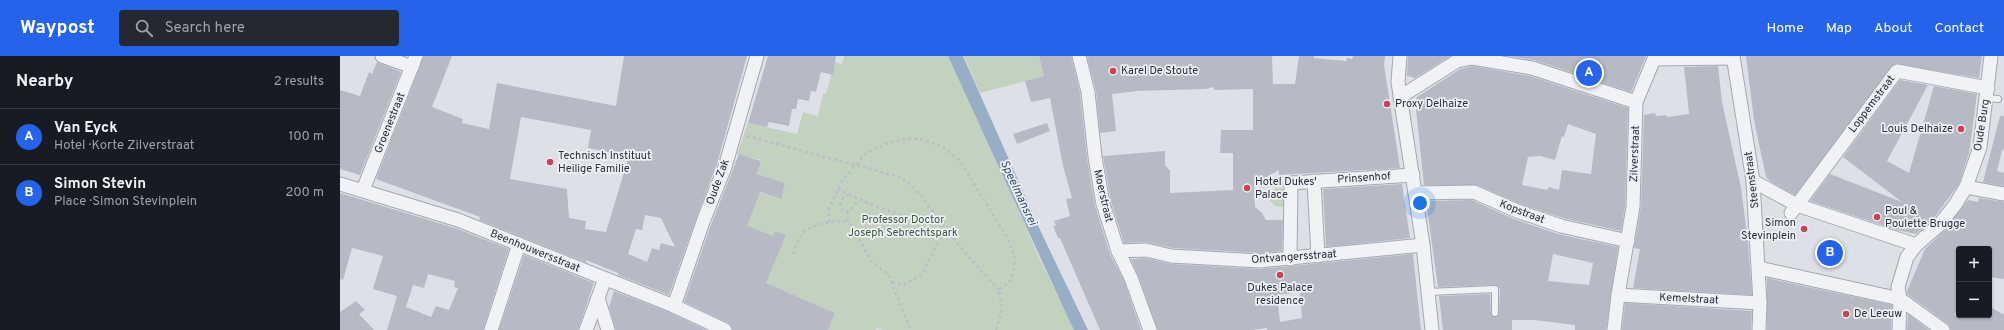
<!DOCTYPE html>
<meta charset="utf-8">
<style>
body{margin:0;font-family:Overpass,sans-serif;background:#242831;color:#f1f3f6}
.controls{position:absolute;right:12px;bottom:12px;display:grid;overflow:hidden;border-radius:4px;box-shadow:0 1px 3px #0004}
.controls button{width:36px;height:36px;display:grid;place-items:center;padding:0;border:0;border-bottom:1px solid #363941;background:#171b24;color:#f1f3f6;font:20px sans-serif}
.you{position:absolute;left:1080px;top:147px;width:14px;height:14px;margin:-10px;border:3px solid #fff;border-radius:50%;background:#1a73e8;box-shadow:0 0 0 6px #1a73e833}
.badge{display:grid;place-items:center;width:26px;height:26px;border-radius:50%;background:#2563eb;color:#fff;font-size:13px;font-weight:700}
.pin{position:absolute;translate:-50% -50%;border:2px solid #fff;box-shadow:0 1px 4px #0006}
.list{margin:0;padding:0;list-style:none}
h2{display:flex;justify-content:space-between;align-items:center;height:52px;margin:0;padding:0 16px;font-size:17px}
h2 small{font-size:13px;font-weight:400;color:#9ea1a6}
.list li{display:grid;grid-template-columns:26px 1fr auto;gap:12px;align-items:center;box-sizing:border-box;height:56px;padding:0 16px;border-top:1px solid #363941}
.list b{display:block;font-size:15px;white-space:nowrap}
.list p{margin:0;font-size:13px;white-space:nowrap;color:#9ea1a6}
.list em{font-size:13px;font-style:normal;color:#9ea1a6}
.icon{flex:none;width:22px;height:22px;fill:none;stroke:currentColor;stroke-width:2;stroke-linecap:round;stroke-linejoin:round}
.map{position:relative;flex:none;width:1664px;height:274px;overflow:hidden}
header{display:flex;align-items:center;gap:24px;box-sizing:border-box;height:56px;padding:0 20px;background:#2563eb;color:#fff}
header strong{font-size:19px}
nav{display:flex;gap:22px;margin-inline-start:auto;font-size:14px}
.search{width:280px;height:36px;background:#242831;display:flex;align-items:center;gap:10px;box-sizing:border-box;padding:0 14px;border-radius:4px;color:#9ea1a6;font-size:15px}
main{display:flex}
aside{flex:1;background:#171b24}
.map>svg:first-child{display:block}
</style>
<header>
<strong>Waypost</strong>
<div class="search"><svg class="icon" aria-label="search" viewBox="0 0 24 24"><circle cx="10" cy="10" r="6"/><path d="M15 15l6 6"/></svg>Search here</div>
<nav><a>Home</a><a>Map</a><a>About</a><a>Contact</a></nav>
</header>
<main>
<aside>
<h2>Nearby<small>2 results</small></h2>
<ul class="list">
<li><span class="badge">A</span><div><b>Van Eyck</b><p>Hotel · Korte Zilverstraat</p></div><em>100 m</em></li>
<li><span class="badge">B</span><div><b>Simon Stevin</b><p>Place · Simon Stevinplein</p></div><em>200 m</em></li>
</ul>
</aside>
<div class="map">
<svg width="1664" height="274" viewBox="0 0 1664 274">
<rect width="100%" height="100%" fill="#dde1e7"/>
<!-- green -->
<g fill="#c3d1bf">
<path d="M504 0H608L659 109 697 197 734 274H543L536 272V274H488L495 257 426 227 447 176 446 179 435 175 418 218 392 204 417 143 415 135 440 143 445 127 417 118 421 104 397 98 408 67 457 78 463 56 478 60 483 38H486L495 6 502 8Z"/>
<path d="M624 0H699L704 20 640 37Z"/>
<path d="M936 132 945 133 946 152 935 150 930 145 929 139Z"/>
</g>
<!-- water -->
<path fill="#98aec7" d="M608 0H623L701 176 748 274H734L729 264Z"/>
<!-- building -->
<g fill="#b5bac4" fill-rule="evenodd">
<path d="M84 0H112L92 51 123 63 122 67 149 73 157 27 276 50 284 0H407L377 108 357 160 329 239 278 219V217L246 204 247 207 139 164 140 161 36 123ZM181 61 251 74 248 92 289 100 266 176 245 173 246 165 229 162 227 133 170 123ZM305 159 321 162 335 191 321 187 319 194 312 192 307 206 288 198 296 173 302 174Z"/>
<path d="M428 0H496L493 19 481 16 476 36 471 35 469 45 458 43 456 53H452L449 70 429 66 427 71 408 67Z"/>
<path d="M699 0H731L740 37 747 102 755 150 770 198 784 225 801 274H760L720 182H718L713 170H716L714 165 730 160 726 143 732 142 723 110 710 42 691 46 685 25 704 20Z"/>
<path d="M747 0H932L933 28H955L959 0H974V2L1006 5 1007 2 1012 3 1013 0H1045L1044 9 1060 112 939 119V114L922 124 914 125 915 151 922 157 926 164H943L942 195 920 197 832 192 806 186 784 187 771 146 763 100 825 95V109L830 115V137L893 134V97H880L881 74H913V33L874 34V31L866 33 797 35 772 38 776 75 760 77 756 35Z"/>
<path d="M1068 0H1110L1075 22 1067 20Z"/>
<path d="M1169 0H1306L1291 36 1194 4Z"/>
<path d="M1406 0H1642L1639 22 1554 8 1455 139 1431 126 1426 121 1414 64Z"/>
<path d="M37 6 61 16 20 119 0 113V34L20 40 29 16 32 18Z"/>
<path d="M1132 10 1190 20 1288 52 1285 150 1281 175 1223 162 1180 148 1137 129H1084L1075 44 1077 41 1120 13ZM1228 68 1256 78 1251 118 1222 114 1219 134 1208 131V134L1182 129 1188 101 1200 100 1215 104 1222 80 1224 81Z"/>
<path d="M1378 10 1382 46 1401 132 1408 186 1412 239 1293 232 1300 193 1294 192 1301 151 1304 59 1315 57 1316 60 1326 59 1327 61 1349 58 1344 11Z"/>
<path d="M1560 24 1588 29 1547 105 1569 117 1594 30 1637 38 1629 97 1619 128 1593 163 1576 178 1557 174 1470 145 1490 118 1562 146 1503 101Z"/>
<path d="M1660 60H1664V94H1662L1657 115 1664 117V130L1643 126Z"/>
<path d="M707 67 710 75 677 88 673 78Z"/>
<path d="M399 98 421 105 417 118 445 127 441 143 420 136 407 170 433 180 435 175 446 179 426 227 495 257 488 274H393L388 267 344 246 372 166Z"/>
<path d="M1062 128 1070 182 986 191 983 133Z"/>
<path d="M0 137 115 172 169 193 143 274H47L57 240 33 233 43 200 12 192 3 224 0 223ZM88 218 115 225 114 231 118 232 109 254 96 250 91 261 66 251 73 229 84 232Z"/>
<path d="M1639 142 1664 146V223L1649 221V193H1619V250L1614 259H1649V250L1664 259V274H1611L1608 268 1567 238V235L1585 193 1605 174 1628 144 1638 146Z"/>
<path d="M1132 144 1174 163 1218 178 1278 191 1266 274H1235V269L1194 264H1172V274H1103L1099 240 1150 238 1151 259 1155 261 1159 257 1160 233 1157 229 1098 231 1086 145ZM1213 198 1253 207 1249 229 1208 225Z"/>
<path d="M1073 198 1081 274H927V272L913 274H818L798 219 791 203 805 202 831 208 920 213ZM960 236 962 262 940 266 937 239Z"/>
<path d="M184 199 254 227 238 274H159Z"/>
<path d="M1427 222 1552 249 1551 274H1427Z"/>
<path d="M274 235 331 257 366 274H276L269 251Z"/>
<path d="M16 245 25 254 19 258 34 274H0V256Z"/>
<path d="M1285 247 1412 255 1411 274H1282Z"/>
<path d="M1568 258 1589 274H1567Z"/>
</g>
<g fill="none" stroke-linecap="round" stroke-linejoin="round">
<defs>
<g id="lane">
<path d="M1647 42 1658 43"/>
<path d="M1088 236 1155 233V257"/>
</g>
<g id="street">
<path d="M42 0 72 11"/>
<path d="M739 0 748 36 755 101 763 148 778 195 791 222 810 274"/>
<path d="M1060 0 1058 26 1083 189 1092 274"/>
<path d="M1393 0 1413 125 1420 247 1419 274"/>
<path d="M1060 41 1117 5 1132 2 1192 12 1296 46"/>
<path d="M974 125 978 200"/>
<path d="M1413 125 1457 149 1576 189"/>
<path d="M0 128 118 164 334 250 385 274"/>
<path d="M1626 131 1664 138"/>
<path d="M23 134 76 0"/>
<path d="M1075 137 1134 136 1177 155 1221 170 1288 185"/>
<path d="M1451 157 1557 15 1648 32"/>
<path d="M778 195 806 194 831 200 920 205 1083 189"/>
<path d="M950 203 951 127 1073 119"/>
<path d="M1419 212 1560 243 1603 274"/>
<path d="M1278 239 1420 247"/>
<path d="M258 242 268 274"/>
<path d="M334 250 364 163 385 111 417 0"/>
<path d="M151 274 179 188"/>
<path d="M246 274 265 223"/>
<path d="M1274 274 1278 239 1293 151 1296 46 1314 3 1393 2"/>
<path d="M1559 274 1560 243 1558 231 1567 201 1576 189 1599 169 1615 149 1626 131 1640 91 1651 0"/>
</g>
</defs>
<!-- lane casing -->
<use href="#lane" stroke="#a3a8b1" stroke-width="8"/>
<!-- street casing -->
<use href="#street" stroke="#a3a8b1" stroke-width="15"/>
<!-- path -->
<g stroke="#bcbfc6" stroke-width="2.5" stroke-dasharray="3 3" stroke-linecap="butt">
<path d="M407 80 560 121C580 134 590 152 604 171 621 193 640 214 659 234"/>
<path d="M498 133C525 146 566 166 597 161"/>
<path d="M509 139C503 140 502 143 500 149L503 155 507 156C513 152 516 149 517 142"/>
<path d="M507 156 508 165 532 206 548 218 571 274"/>
<path d="M489 166V152L502 125 527 96 554 85 571 82 584 84 603 91 620 105 668 183 675 201 674 212 671 224 659 234 662 253 656 274"/>
<path d="M453 198C455 194 456 188 459 183 467 167 493 165 508 165"/>
<path d="M552 226 564 229 582 218 605 172"/>
</g>
<!-- lane -->
<use href="#lane" stroke="#f0f2f6" stroke-width="6"/>
<!-- street -->
<use href="#street" stroke="#f0f2f6" stroke-width="13"/>
</g>
<!-- markers -->
<g fill="#cd4253" stroke="#edf0f5" stroke-width="1.5">
<circle cx="773" cy="15" r="4"/>
<circle cx="1047" cy="48" r="4"/>
<circle cx="1621" cy="73" r="4"/>
<circle cx="210" cy="106" r="4"/>
<circle cx="907" cy="132" r="4"/>
<circle cx="1537" cy="161" r="4"/>
<circle cx="1464" cy="173" r="4"/>
<circle cx="940" cy="219" r="4"/>
<circle cx="1506" cy="258" r="4"/>
</g>
<g text-anchor="middle" dominant-baseline="central" stroke-width="3.5" stroke-linejoin="round" paint-order="stroke">
<!-- poi labels -->
<g font-size="11" fill="#272f3e" stroke="#edf0f5" text-anchor="start">
<text x="781" y="15">Karel De Stoute</text>
<text x="1055" y="48">Proxy Delhaize</text>
<text x="1613" y="73" text-anchor="end">Louis Delhaize</text>
<text x="218" y="100">Technisch Instituut<tspan x="218" dy="13">Heilige Familie</tspan></text>
<text x="915" y="126">Hotel Dukes'<tspan x="915" dy="13">Palace</tspan></text>
<text x="1545" y="155">Poul &amp;<tspan x="1545" dy="13">Poulette Brugge</tspan></text>
<text x="1456" y="167" text-anchor="end">Simon<tspan x="1456" dy="13">Stevinplein</tspan></text>
<text x="940" y="232" text-anchor="middle">Dukes Palace<tspan x="940" dy="13">residence</tspan></text>
<text x="1514" y="258">De Leeuw</text>
</g>
<!-- street labels -->
<g font-size="11" fill="#272f3e" stroke="#edf0f5">
<text transform="translate(1532 48) rotate(-53)">Loppemstraat</text>
<text transform="translate(50 67) rotate(-68)">Groenestraat</text>
<text transform="translate(1642 69) rotate(-81)">Oude Burg</text>
<text transform="translate(1295 98) rotate(-88)">Zilverstraat</text>
<text transform="translate(1024 122) rotate(-4)">Prinsenhof</text>
<text transform="translate(1412 124) rotate(-97)">Steenstraat</text>
<text transform="translate(378 126) rotate(-70)">Oude Zak</text>
<text transform="translate(763 140) rotate(77)">Moerstraat</text>
<text transform="translate(1182 156) rotate(21)">Kopstraat</text>
<text transform="translate(195 195) rotate(22)">Beenhouwersstraat</text>
<text transform="translate(954 201) rotate(-4)">Ontvangersstraat</text>
<text transform="translate(1349 243) rotate(3)">Kemelstraat</text>
</g>
<!-- park labels -->
<g font-size="11" fill="#3a5934" stroke="#edf0f5">
<text x="563" y="164">Professor Doctor<tspan x="563" dy="13">Joseph Sebrechtspark</tspan></text>
</g>
<!-- water labels -->
<g font-size="12" font-style="italic" fill="#314c71" stroke="#edf0f5">
<text transform="translate(678 137) rotate(65)">Speelmansrei</text>
</g>
</g>
</svg>
<div class="controls">
<button>+</button>
<button>−</button>
</div>
<div class="you"></div>
<div class="pin badge" style="left:1249px;top:17px">A</div>
<div class="pin badge" style="left:1490px;top:197px">B</div>
</div>
</main>
